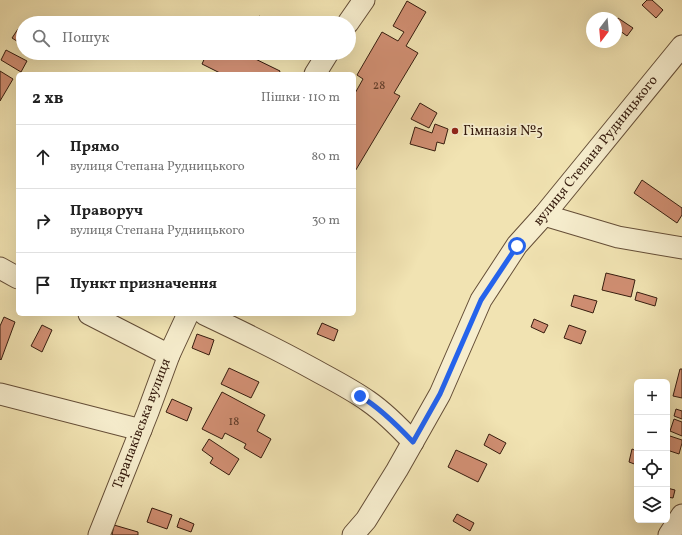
<!DOCTYPE html>
<html lang="uk">
<meta charset="utf-8">
<style>
body{margin:0;font-family:Vollkorn,serif;background:#f6f6f6;color:#222}
.controls{position:absolute;right:12px;bottom:12px;display:grid;overflow:hidden;border-radius:6px;box-shadow:0 4px 16px #0002}
.controls button{width:36px;height:36px;display:grid;place-items:center;padding:0;border:0;border-bottom:1px solid #e0e0e0;background:#fff;color:#222;font:20px sans-serif}
.compass{position:absolute;left:586px;top:12px;width:36px;height:36px;border-radius:50%;background:#fff;box-shadow:0 4px 16px #0002;rotate:196deg}
.stop{position:absolute;width:12px;height:12px;margin:-9px;border:3px solid #2563eb;border-radius:50%;background:#fff}
.stop.end{background:#2563eb;border-color:#fff;box-shadow:0 1px 4px #0008}
.list{margin:0;padding:0;list-style:none}
h2{display:flex;justify-content:space-between;align-items:center;height:52px;margin:0;padding:0 16px;font-size:17px}
h2 small{font-size:13px;font-weight:400;color:#767676}
.list li{display:grid;grid-template-columns:26px 1fr auto;gap:12px;align-items:center;box-sizing:border-box;height:64px;padding:0 16px;border-top:1px solid #e0e0e0}
.list b{display:block;font-size:15px;white-space:nowrap}
.list p{margin:0;font-size:13px;white-space:nowrap;color:#767676}
.list em{font-size:13px;font-style:normal;color:#767676}
.icon{flex:none;width:22px;height:22px;fill:none;stroke:currentColor;stroke-width:2;stroke-linecap:round;stroke-linejoin:round}
.map{position:relative;flex:none;width:682px;height:535px;overflow:hidden}
.search{position:absolute;background:#fff;box-shadow:0 4px 16px #0002;left:16px;top:16px;width:340px;height:44px;display:flex;align-items:center;gap:10px;box-sizing:border-box;padding:0 14px;border-radius:22px;color:#767676;font-size:15px}
.panel{position:absolute;background:#fff;box-shadow:0 4px 16px #0002;left:16px;top:72px;width:340px;height:244px;border-radius:6px}
.map>svg:first-child{display:block}
</style>
<div class="map">
<svg width="682" height="535" viewBox="0 0 682 535">
<rect width="100%" height="100%" fill="#f1e3b2"/>
<filter id="stains"><feTurbulence type="fractalNoise" baseFrequency=".005" numOctaves="4"/><feColorMatrix values="0 0 0 0 .2 0 0 0 0 .09 0 0 0 0 .02 0 0 0 .5 -.17"/></filter>
<radialGradient id="worn" r=".72"><stop offset=".6" stop-color="#630" stop-opacity="0"/><stop offset="1" stop-color="#630" stop-opacity=".3"/></radialGradient>
<!-- building -->
<g fill="#d18f73" stroke="#361c0e">
<path d="M647 0H652L663 10 656 18 642 5Z"/>
<path d="M407 1 426 12 406 46 418 53 394 93 400 96 354 173V95L363 79 357 75 382 32 398 41 404 32 393 26Z"/>
<path d="M259 16 272 23H255Z"/>
<path d="M618 18 633 28 627 36 616 28V21Z"/>
<path d="M18 29 23 32V45L12 38Z"/>
<path d="M6 50 27 61 21 72 1 60Z"/>
<path d="M207 53H243L280 71 279 74H222L202 64Z"/>
<path d="M0 71 13 79 0 101Z"/>
<path d="M420 103 437 113 429 128 411 119Z"/>
<path d="M435 124 448 129 444 144 437 142 435 151 410 144 415 127 432 133Z"/>
<path d="M642 180 682 208V215L677 223 634 193Z"/>
<path d="M606 273 635 280 631 297 602 290Z"/>
<path d="M637 292 657 298 655 306 635 300Z"/>
<path d="M574 295 597 301 593 313 571 306Z"/>
<path d="M4 317 15 322 1 360 0 359V326Z"/>
<path d="M534 319 548 325 544 333 531 327Z"/>
<path d="M322 323 338 330 334 341 317 334Z"/>
<path d="M42 325 52 330 42 352 31 346Z"/>
<path d="M569 325 586 331 581 344 564 338Z"/>
<path d="M197 334 214 340 209 355 192 348Z"/>
<path d="M229 368 259 382 251 398 221 384Z"/>
<path d="M680 369H682V398L673 396Z"/>
<path d="M222 392 265 415 257 431 271 439 261 458 244 448 246 444 225 433 222 439 202 429Z"/>
<path d="M172 399 192 408 187 421 166 412Z"/>
<path d="M676 409 682 411V419L674 416Z"/>
<path d="M674 419 682 422V436L670 431Z"/>
<path d="M489 434 506 443 500 454 484 445Z"/>
<path d="M667 435 682 440V443L679 454 667 450Z"/>
<path d="M209 439 239 459 229 475 210 463 213 458 202 450Z"/>
<path d="M632 449 637 451V465L629 462Z"/>
<path d="M456 450 487 464 478 482 448 467Z"/>
<path d="M667 488 675 490 673 498 667 497Z"/>
<path d="M152 508 172 515 167 529 147 522Z"/>
<path d="M457 514 474 523 470 531 453 521Z"/>
<path d="M180 518 194 524 191 532 177 527Z"/>
<path d="M114 525 138 532V535H112Z"/>
</g>
<g fill="none" stroke-linecap="round" stroke-linejoin="round">
<defs>
<g id="minor">
<path d="M348 23 364 0"/>
<path d="M315 74 328 53"/>
<path d="M544 215 618 237 682 248"/>
<path d="M0 268 18 278"/>
<path d="M89 314 169 355"/>
<path d="M204 314C242 332 279 350 315 370 333 380 351 389 368 401 384 412 399 427 413 442"/>
<path d="M0 394 141 430"/>
<path d="M99 535 148 412 169 355 188 314"/>
<path d="M353 535 366 520 397 470 440 394 481 300 517 245 544 215 682 46"/>
<path d="M669 535 682 515"/>
</g>
</defs>
<!-- minor casing -->
<use href="#minor" stroke="#654e37" stroke-width="23"/>
<!-- minor -->
<use href="#minor" stroke="#f6edcd" stroke-width="21"/>
</g>
<g fill="none" stroke-linecap="round" stroke-linejoin="round">
<!-- route -->
<path stroke="#2563eb" stroke-width="5" d="M360 396C380 408 397 425 413 442L440 394 481 300 517 246"/>
</g>
<!-- markers -->
<circle fill="#8f2418" stroke="#f6edcd" stroke-width="1.5" cx="455" cy="131" r="4"/>
<g text-anchor="middle" dominant-baseline="central" stroke-width="3.5" stroke-linejoin="round" paint-order="stroke">
<!-- number labels -->
<g font-size="12" fill="#5d3927">
<text x="379" y="86">28</text>
<text x="234" y="422">18</text>
</g>
<!-- poi labels -->
<g font-size="14" fill="#361c0e" stroke="#f6edcd" text-anchor="start">
<text x="463" y="131">Гімназія №5</text>
</g>
<!-- street labels -->
<g font-size="14" fill="#361c0e" stroke="#f6edcd">
<text transform="translate(596 151) rotate(-51)">вулиця Степана Рудницького</text>
<text transform="translate(142 424) rotate(-69)">Тарапаківська вулиця</text>
</g>
</g>
<rect width="100%" height="100%" filter="url(#stains)"/>
<rect width="100%" height="100%" fill="url(#worn)"/>
</svg>
<div class="controls">
<button>+</button>
<button>−</button>
<button><svg class="icon" aria-label="locate" viewBox="0 0 24 24"><circle cx="12" cy="12" r="6"/><path d="M12 2v4M12 18v4M2 12h4M18 12h4"/></svg></button>
<button><svg class="icon" aria-label="layers" viewBox="0 0 24 24"><path d="M12 4l9 5-9 5-9-5zM3 14l9 5 9-5"/></svg></button>
</div>
<svg class="compass" viewBox="-18 -18 36 36"><path d="M0-13l5 13h-10z" fill="#e53935"/><path d="M0 13l5-13h-10z" fill="#767676"/></svg>
<div class="stop" style="left:517px;top:246px"></div>
<div class="stop end" style="left:360px;top:396px"></div>
<div class="search"><svg class="icon" aria-label="search" viewBox="0 0 24 24"><circle cx="10" cy="10" r="6"/><path d="M15 15l6 6"/></svg>Пошук</div>
<section class="panel">
<h2>2 хв<small>Пішки · 110 m</small></h2>
<ul class="list">
<li><svg class="icon" aria-label="ahead" viewBox="0 0 24 24"><path d="M12 20V5M6 11l6-6 6 6"/></svg><div><b>Прямо</b><p>вулиця Степана Рудницького</p></div><em>80 m</em></li>
<li><svg class="icon" aria-label="right" viewBox="0 0 24 24"><path d="M7 20v-9h11M14 6l5 5-5 5"/></svg><div><b>Праворуч</b><p>вулиця Степана Рудницького</p></div><em>30 m</em></li>
<li><svg class="icon" aria-label="arrive" viewBox="0 0 24 24"><path d="M6 21V4h12l-3 4 3 4H6"/></svg><div><b>Пункт призначення</b></div></li>
</ul>
</section>
</div>
